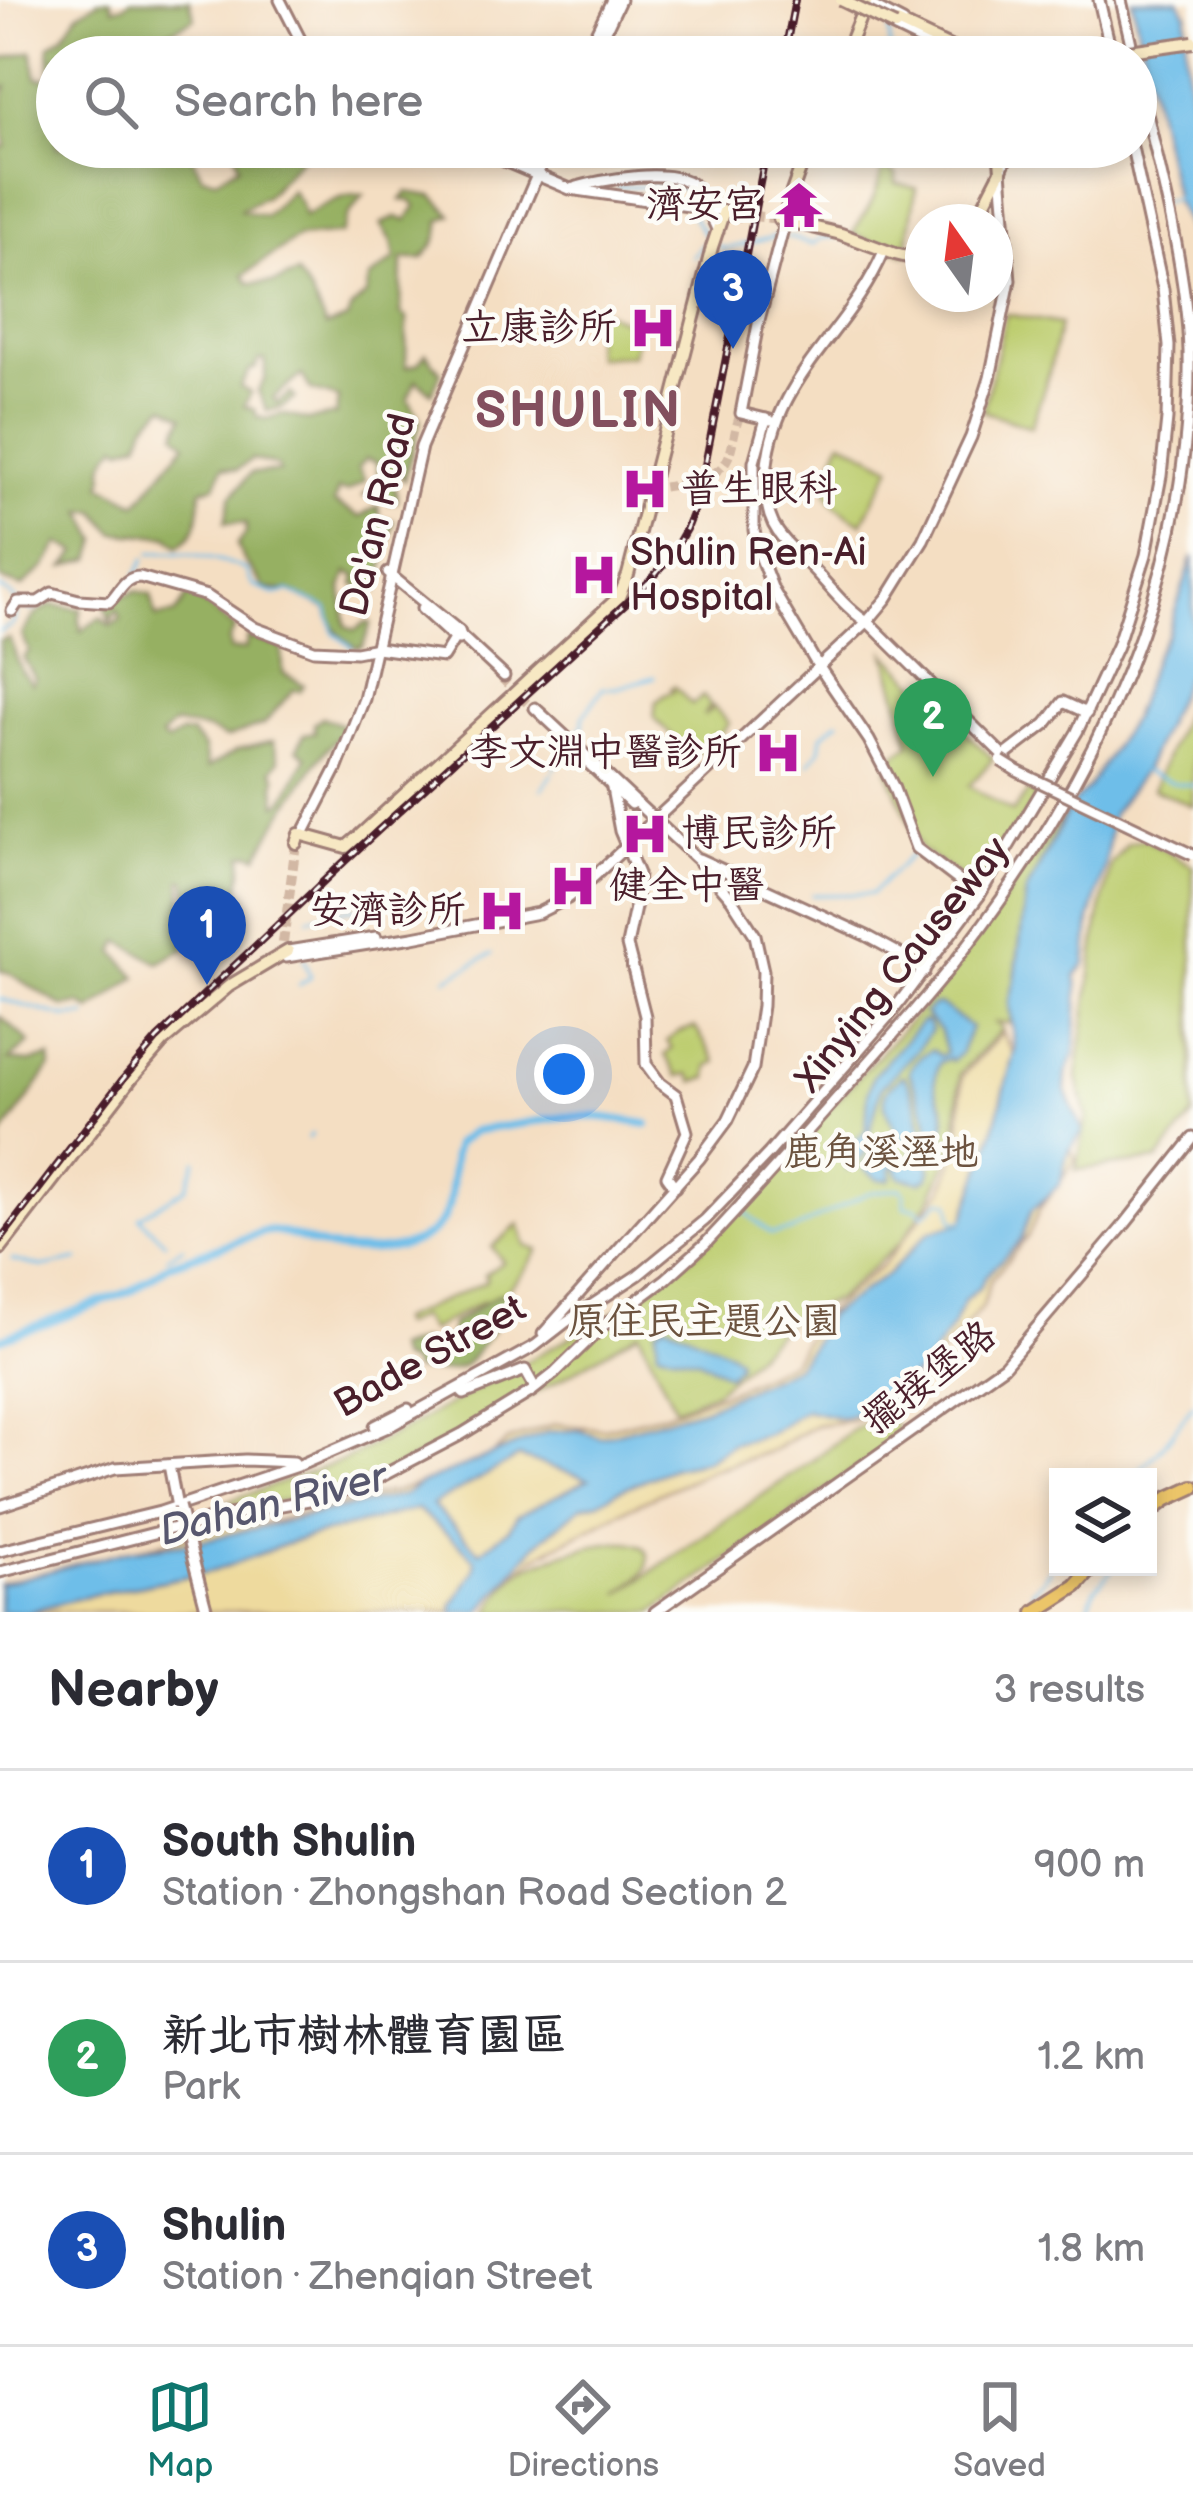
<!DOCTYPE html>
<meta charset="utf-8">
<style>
body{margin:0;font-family:"Balsamiq Sans","LXGW WenKai TC",sans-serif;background:#f2f2f3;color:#2b2b33}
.controls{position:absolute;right:36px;bottom:36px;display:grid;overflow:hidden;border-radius:0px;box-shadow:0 6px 18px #0003}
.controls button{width:108px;height:108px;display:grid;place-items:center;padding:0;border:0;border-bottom:3px solid #e1e1e2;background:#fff;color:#2b2b33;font:60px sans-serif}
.compass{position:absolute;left:905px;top:204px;width:108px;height:108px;border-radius:50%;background:#fff;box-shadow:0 6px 18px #0003;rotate:346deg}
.you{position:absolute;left:564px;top:1074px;width:42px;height:42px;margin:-30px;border:9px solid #fff;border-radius:50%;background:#1a73e8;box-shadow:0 0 0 18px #1a73e833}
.badge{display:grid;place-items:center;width:78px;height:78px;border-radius:50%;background:#0f766e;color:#fff;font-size:39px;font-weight:700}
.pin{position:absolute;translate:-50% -99px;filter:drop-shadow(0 3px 6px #0008)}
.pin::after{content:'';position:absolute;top:63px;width:42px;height:36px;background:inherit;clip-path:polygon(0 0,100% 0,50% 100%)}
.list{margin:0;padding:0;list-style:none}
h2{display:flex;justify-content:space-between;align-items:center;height:156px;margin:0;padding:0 48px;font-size:51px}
h2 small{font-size:39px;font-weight:400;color:#7c7c81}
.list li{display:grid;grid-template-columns:78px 1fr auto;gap:36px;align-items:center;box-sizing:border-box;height:192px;padding:0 48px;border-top:3px solid #e1e1e2}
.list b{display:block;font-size:45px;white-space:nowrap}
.list p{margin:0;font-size:39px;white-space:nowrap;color:#7c7c81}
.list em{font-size:39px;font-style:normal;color:#7c7c81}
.icon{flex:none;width:66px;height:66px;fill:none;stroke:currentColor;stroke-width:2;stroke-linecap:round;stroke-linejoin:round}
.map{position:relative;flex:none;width:1193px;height:1612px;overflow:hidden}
.search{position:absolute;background:#fff;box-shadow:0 6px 18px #0003;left:36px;right:36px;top:36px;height:132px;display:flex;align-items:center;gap:30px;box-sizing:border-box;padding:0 42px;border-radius:66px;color:#7c7c81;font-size:45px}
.sheet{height:732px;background:#fff}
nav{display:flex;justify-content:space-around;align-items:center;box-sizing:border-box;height:168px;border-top:3px solid #e1e1e2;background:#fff;font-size:33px;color:#7c7c81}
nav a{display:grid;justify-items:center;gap:6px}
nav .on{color:#0f766e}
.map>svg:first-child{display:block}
</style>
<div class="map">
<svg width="1193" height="1612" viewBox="0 0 1193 1612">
<rect width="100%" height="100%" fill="#fdfcf7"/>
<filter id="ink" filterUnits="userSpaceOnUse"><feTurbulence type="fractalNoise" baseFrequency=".00833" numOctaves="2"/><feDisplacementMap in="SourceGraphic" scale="24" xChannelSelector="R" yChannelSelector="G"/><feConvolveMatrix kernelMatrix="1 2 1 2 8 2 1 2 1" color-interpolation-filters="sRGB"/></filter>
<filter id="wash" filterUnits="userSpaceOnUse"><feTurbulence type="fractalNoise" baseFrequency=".004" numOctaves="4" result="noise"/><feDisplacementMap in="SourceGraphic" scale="48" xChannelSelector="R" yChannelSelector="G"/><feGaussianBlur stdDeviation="2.7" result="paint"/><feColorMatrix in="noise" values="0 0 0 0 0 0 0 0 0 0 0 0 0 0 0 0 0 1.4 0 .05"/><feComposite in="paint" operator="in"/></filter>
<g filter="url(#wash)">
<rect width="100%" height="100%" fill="#f4dec2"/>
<!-- green -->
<g fill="#bdcd6f" stroke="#84764d" stroke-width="3">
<path d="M882 168 896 174V183L916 188 906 254 852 234C867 212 878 195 882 168Z"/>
<path d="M592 306 640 328 632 355 595 357Z"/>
<path d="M1006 314 1060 324 1049 373 1031 427 983 411Z"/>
<path d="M842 440 892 466 862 523C814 498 823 484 842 440Z"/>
<path d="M886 653 993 759 969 786 1013 812 1029 790 1037 796 977 888 921 850 887 769 894 764 892 757 910 744Z"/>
<path d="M674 686 692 705 703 696 711 705 703 716 714 707 729 723 718 737 714 734 711 745 704 752H688L654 718 656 702 666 694 673 692 671 688Z"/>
<path d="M1193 691V806L1153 789Z"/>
<path d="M1069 807 1026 892 1015 980 1009 1003 1011 1023H995L1002 1029 960 1073 956 1140 931 1198 902 1241 837 1299 793 1317 741 1369 714 1392 675 1408 639 1332 561 1379 383 1475 332 1491 266 1504 234 1505 223 1503 342 1461 418 1422 611 1314 697 1252 942 986Z"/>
<path d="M1144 839 1193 866V1116L1158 1160 1076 1170 1087 1117 1077 1078 1098 924 1111 864 1128 843Z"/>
<path d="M695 1027 717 1062 709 1066 708 1078 694 1082 690 1074 678 1076 665 1055 672 1049 667 1041 678 1032Z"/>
<path d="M519 1224 526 1246 538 1250C528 1269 506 1294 487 1305L483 1301 430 1331 420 1317 401 1326 399 1320 485 1282 487 1278 484 1275 503 1262 492 1247Z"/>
<path d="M888 1412 901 1437 653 1612H490C498 1596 509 1578 524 1569 541 1559 654 1518 648 1562 647 1576 625 1586 619 1594L813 1460 851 1431Z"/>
</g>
<!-- forest -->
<g fill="#96b062" stroke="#706846" stroke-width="3" fill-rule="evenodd">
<path d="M97 0H111L113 8 125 5 131 0H189L195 18 144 45 145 57H57V147H187L202 176 217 179 239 165 234 148 210 150 215 147H264L267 153 283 147H311L266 196 240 210 265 216 291 190 301 204 304 216C324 206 341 193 364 195L348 215 341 234 297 238 244 275 249 283H274L297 274 311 294 326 327 347 319 352 308 366 295 369 279 395 259 392 241 381 224 397 217 407 221 416 206 412 201 401 200 407 192 433 196 452 215 440 221C441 238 433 246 422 259H402L401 314 407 318 406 367 418 364 426 353 441 372 432 393 416 380 408 399 421 420 404 480 396 471 390 475C394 484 396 492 398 501L390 503 374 490 362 497 374 484 381 486 376 462 366 459 358 468 365 481 347 492 338 490 334 503 360 517 378 506 380 519 394 521 378 591 354 585 356 576 347 573 342 588 346 626 355 630 365 623H371L363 646 358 648C341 640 331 627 327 609L290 591 265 589 245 562 237 545 246 533V523L225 522 231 497 251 473 280 472 277 466 252 459 237 470 223 467 215 486 201 490C199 515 201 530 179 546L168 536 115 533 96 511H83L98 540 92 559 65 567 77 552 59 543 46 566 22 587 0 579V147H6C2 126 0 105 7 86L0 89V59L32 51 37 78H51L49 46 63 36 78 13 97 2ZM259 360H265V378L258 391 267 411 282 407 295 398 291 393 277 403 273 398 302 375 311 390 338 398 336 415 308 420 282 414 266 419 257 417 255 410 244 406 251 393 240 387 250 370 256 368ZM165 405 184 416 176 433 186 443 137 503 102 485 105 476C101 463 109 454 118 444L123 448 140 442 146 424Z"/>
<path d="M137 591 151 595 156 617 175 614 190 593 235 628 229 640 230 650 245 649 248 637 282 647 283 673 304 685 300 691 293 690 264 724 226 738 208 730 174 724 161 737 167 742 181 734H191L204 748 207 768 238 750 273 741 279 760 272 770 277 777 275 786 277 805 283 801 307 757 297 749 304 734 315 732 314 724 322 717 344 726C338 741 329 744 321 756 298 789 276 822 258 856L251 853 243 855C242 888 236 923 202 938L190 905 186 880H181L184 925 180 930 187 947 159 963 120 941 115 952 137 977 91 1011 80 1004 64 1007 7 972 0 971V640L9 638 22 672 32 684 35 679 24 658 29 651 22 635 34 616 51 605 81 609 79 620 81 631 101 617 110 626 121 619 117 610 110 621 105 606 117 598Z"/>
<path d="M0 1016 30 1043 9 1060 30 1062 50 1057 51 1066 1 1138 0 1168Z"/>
<path d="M498 1294 507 1295 514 1303C501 1316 473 1360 464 1365 449 1374 430 1371 414 1370L410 1363 399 1359 395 1349 423 1340 431 1345 451 1337V1325Z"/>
</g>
<!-- sand -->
<path fill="#eeda9e" stroke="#9c7c64" stroke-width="3" d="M1002 1033 1076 1160 1040 1208 1028 1236 990 1281 983 1306 940 1355 873 1410 853 1420 816 1425 771 1451 710 1471 624 1510 533 1558 472 1612H0V1584L221 1528 273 1521 393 1492 483 1465 507 1441 555 1424 602 1429 664 1414 732 1390 792 1361 821 1316 884 1264 943 1189 960 1140 962 1076Z"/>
<!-- water -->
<g fill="#6ebee9" stroke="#5c6e8a" stroke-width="3" fill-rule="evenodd">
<path d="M1132 0H1179L1187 14 1185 34 1187 74 1193 108V240L1176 203Z"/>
<path d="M1193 557V661L1145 769 1112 814 1105 867 1090 920 1086 963 1076 976 1078 986 1075 1053 1066 1073 1065 1089 1083 1132 1068 1151 1060 1184 1031 1211 1021 1240 985 1277 980 1287 965 1300 953 1325 925 1366 881 1403 870 1405 851 1416 841 1418 805 1410 768 1434 731 1444 705 1461 672 1468 617 1491 599 1502 582 1506 535 1545 480 1612H453L452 1606 475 1569V1560L465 1549 417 1509 294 1541 214 1571 87 1596 26 1612H0V1584L130 1550 195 1542 404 1495 420 1484 548 1432 579 1430 600 1437 705 1408 794 1367 811 1347 828 1315 889 1273 929 1232 963 1222 991 1141 1015 1049 1009 1003 1015 980 1026 892 1071 805 1088 788 1133 716 1155 655 1167 635ZM519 1457 589 1479 517 1516 509 1529 480 1552 432 1505Z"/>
<path d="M939 1004 971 1027 960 1054 952 1061 949 1059 940 1062C926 1096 947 1095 945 1120 944 1133 941 1137 944 1150L936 1158 927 1117 909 1072C912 1063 923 1053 932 1050L941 1056 946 1053 940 1031 925 1014 932 1006Z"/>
<path d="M922 1021 928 1022 931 1030 918 1049 881 1088 864 1155 848 1170 842 1154 866 1130 868 1094 873 1076Z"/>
<path d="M901 1076H904C923 1106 920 1140 931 1170L929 1177 921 1182 900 1177 895 1166 891 1167V1178L889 1180 878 1179 863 1168 883 1134 891 1140 893 1159 897 1165 912 1162 913 1149C901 1138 879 1110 886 1092 888 1088 898 1079 901 1076Z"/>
<path d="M666 1323 731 1353 738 1359 737 1365 728 1375 698 1359 658 1351 656 1329Z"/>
</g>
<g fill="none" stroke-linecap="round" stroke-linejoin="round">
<!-- stream -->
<g stroke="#6ebee9" stroke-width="3">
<path d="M885 0 887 7"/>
<path d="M889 31 890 48 896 54 895 57"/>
<path d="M617 187 676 186 686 190 690 200"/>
<path d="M1156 203 1177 198"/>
<path d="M691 210 692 216 710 242"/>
<path d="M787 237 812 244 822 238 835 237"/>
<path d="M718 246 726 249 778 236"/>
<path d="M693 257 702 245 709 244"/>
<path d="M151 553C179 548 221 559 246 570L252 584 256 587 275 594 289 591 327 608 334 633 352 647"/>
<path d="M136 576 145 559"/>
<path d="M0 589C14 594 17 606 31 610L37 607"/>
<path d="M0 632 13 624 17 612"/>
<path d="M574 735 583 726V717L603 688H617L654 677"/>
<path d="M809 764 820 750 822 735 839 721"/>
<path d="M554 769 561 751"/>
<path d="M1144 771 1174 783 1193 785"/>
<path d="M542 789 552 774"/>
<path d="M812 895 871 894 913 853"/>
<path d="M741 899 764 897"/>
<path d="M309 918 348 909H382"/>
<path d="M446 979 492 954"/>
<path d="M299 985 311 977 304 959"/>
<path d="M0 999 65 1017 86 1016"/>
<path d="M308 1138 312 1134"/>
<path d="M744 1211 771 1234 792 1231 868 1193 901 1188 904 1193 905 1206 917 1208 924 1215 941 1200 951 1202 953 1221H966"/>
<path d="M165 1242 139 1217 186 1188 196 1161"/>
<path d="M167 1257 183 1247"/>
<path d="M12 1260 42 1267 78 1260"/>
<path d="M0 1340 47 1326 121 1297"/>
<path d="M1132 1477 1160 1450 1193 1405"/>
<path d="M1034 1605 1032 1591 1050 1570"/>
<path d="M1086 1612 1095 1589 1111 1571V1567"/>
</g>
<!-- river -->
<path stroke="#6ebee9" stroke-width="8" d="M0 1339 131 1291 170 1264 266 1231C290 1231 308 1244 330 1248 367 1254 433 1253 447 1210 454 1189 450 1166 456 1144L473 1131 566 1117H601L647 1124"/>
</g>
</g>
<g filter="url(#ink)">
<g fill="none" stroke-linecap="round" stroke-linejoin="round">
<!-- tertiary-tunnel -->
<g stroke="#d2b8a4" stroke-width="9" stroke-dasharray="9 4.5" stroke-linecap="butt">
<path d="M650 489C677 484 720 484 730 453 734 440 735 426 741 413"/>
<path d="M501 678 534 710"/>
</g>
<!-- secondary-tunnel -->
<g stroke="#d2b8a4" stroke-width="10" stroke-dasharray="10 5" stroke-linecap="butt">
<path d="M737 214 779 219"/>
<path d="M283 943 296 843"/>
</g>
<defs>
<g id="tertiary">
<path d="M280 0 302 43 320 57"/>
<path d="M1099 0 1110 47"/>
<path d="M1121 0 1134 57"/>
<path d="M866 3 903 22"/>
<path d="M889 25 955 57"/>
<path d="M1086 51 1110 46"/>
<path d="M584 57 612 0"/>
<path d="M593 57 620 0"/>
<path d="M1039 57 1063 54"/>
<path d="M471 147 570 189 724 211"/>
<path d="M574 188C599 180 678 165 696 188 706 199 711 218 718 231"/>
<path d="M884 251C848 336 770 378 766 478 765 496 767 517 778 532 786 544 799 555 810 566 829 585 846 610 870 624L1006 758"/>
<path d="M766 419 754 462V530L757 548 773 590 815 661 869 740 893 786 916 848 979 896"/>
<path d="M770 420 741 413 758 324 785 221"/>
<path d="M388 573 459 631 461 636 504 676"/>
<path d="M422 609 454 638 459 639"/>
<path d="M12 611 18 602H38L52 593 79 600 109 602C120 592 123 577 140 577L207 596 255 628 314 650 356 652 377 648 443 657 459 631"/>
<path d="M535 708 700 862 731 898 755 935 763 971 762 1006 753 1068 728 1120 699 1159 543 1334"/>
<path d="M561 737 631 804"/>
<path d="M1004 756 1046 724 1063 702 1087 713"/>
<path d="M611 783 620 831 638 874 636 903 627 945 645 1016 646 1064 660 1083 676 1095 687 1132 667 1176 675 1187"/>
<path d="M303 834 336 770 364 699 421 447 549 147"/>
<path d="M699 859 867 936 900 954 924 972"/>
<path d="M288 951 376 937"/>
<path d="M286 957 413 937 538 913 568 898 588 882 867 622 887 598 923 540 971 437 990 378 1010 280 1001 171 1011 147"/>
<path d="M459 1389 464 1394 525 1370 535 1388"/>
<path d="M375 1426 408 1409"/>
<path d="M169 1465 177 1507"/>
<path d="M0 1506 115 1468 245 1460 294 1462"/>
<path d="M0 1551 160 1512 300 1465 390 1426 535 1346 566 1322 638 1275 705 1220 769 1153 893 1011 979 896 1077 732 1117 646 1146 555 1161 476 1167 419 1169 346 1163 289 1132 147"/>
<path d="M0 1572 218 1517 325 1497 376 1479 462 1434 532 1391 555 1373 604 1325 666 1279 706 1243C756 1190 804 1135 852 1081 890 1038 929 996 964 950 1097 777 1193 575 1189 351 1186 259 1156 157 1136 66"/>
<path d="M655 1612 1004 1366 1125 1224 1193 1138"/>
</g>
<g id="secondary">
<path d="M897 22 971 57"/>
<path d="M844 57 867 0"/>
<path d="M779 219 841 234 895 254 923 261"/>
<path d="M785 221 788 203 808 147"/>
<path d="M975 222 1001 171 999 147"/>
<path d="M296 843 299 834 346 847 359 836 619 597 628 575 712 247 724 211 737 214"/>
<path d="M0 1249 131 1079 163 1042 229 986 288 951"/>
</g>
<g id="primary">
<path d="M1148 1513 1167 1499 1193 1487"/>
<path d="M1035 1612 1076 1586 1093 1567"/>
</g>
</defs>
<!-- tertiary casing -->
<use href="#tertiary" stroke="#9f7e76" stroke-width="15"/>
<!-- secondary casing -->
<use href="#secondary" stroke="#9f7e76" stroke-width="16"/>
<!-- primary casing -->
<use href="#primary" stroke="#9f7e76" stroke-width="18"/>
<!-- tertiary -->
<use href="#tertiary" stroke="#fff" stroke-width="9"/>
<!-- secondary -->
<use href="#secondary" stroke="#f7e8c3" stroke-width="10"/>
<!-- primary -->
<use href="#primary" stroke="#ecc569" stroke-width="12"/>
<defs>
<g id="rail">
<path d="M784 57 795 0"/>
<path d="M0 1240 123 1079 157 1039 346 860 651 580 670 557 686 529 699 496 767 147"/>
</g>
</defs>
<!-- rail casing -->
<use href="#rail" stroke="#4a1f2b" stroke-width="8"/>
<!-- rail -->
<use href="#rail" stroke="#fdfcf7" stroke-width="3" stroke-dasharray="9" stroke-linecap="butt"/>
<defs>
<g id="tertiary-bridge">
<path d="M1001 761 1017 771 1193 855"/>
<path d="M179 1506 207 1612"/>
</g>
<g id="secondary-bridge">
<path d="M841 0 895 26"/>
<path d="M1056 57 1089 53"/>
<path d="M1087 57 1193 42"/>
</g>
</defs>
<!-- tertiary-bridge casing -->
<use href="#tertiary-bridge" stroke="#9f7e76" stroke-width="15" stroke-linecap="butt"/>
<!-- secondary-bridge casing -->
<use href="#secondary-bridge" stroke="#9f7e76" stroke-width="16" stroke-linecap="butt"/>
<!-- tertiary-bridge -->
<use href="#tertiary-bridge" stroke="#fff" stroke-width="9"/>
<!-- secondary-bridge -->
<use href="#secondary-bridge" stroke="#f7e8c3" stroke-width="10"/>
</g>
</g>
<!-- icons -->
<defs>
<symbol id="temple-bare" viewBox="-9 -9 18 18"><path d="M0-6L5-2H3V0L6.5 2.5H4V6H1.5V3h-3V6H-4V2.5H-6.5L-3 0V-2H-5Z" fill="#b5179e" stroke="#fdfcf7" stroke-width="2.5" paint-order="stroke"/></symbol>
<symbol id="hospital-bare" viewBox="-9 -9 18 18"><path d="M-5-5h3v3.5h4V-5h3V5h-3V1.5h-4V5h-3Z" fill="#b5179e" stroke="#fdfcf7" stroke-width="2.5" paint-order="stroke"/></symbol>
</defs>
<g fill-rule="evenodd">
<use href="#temple-bare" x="766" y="172" width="66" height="66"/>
<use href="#hospital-bare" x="620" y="295" width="66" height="66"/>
<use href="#hospital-bare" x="612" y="456" width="66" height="66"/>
<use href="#hospital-bare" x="561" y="542" width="66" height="66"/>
<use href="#hospital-bare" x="745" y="720" width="66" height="66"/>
<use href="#hospital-bare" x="612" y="801" width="66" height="66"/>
<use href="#hospital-bare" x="540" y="853" width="66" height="66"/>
<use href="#hospital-bare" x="469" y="878" width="66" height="66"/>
</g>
<g text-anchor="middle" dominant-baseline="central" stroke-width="9" stroke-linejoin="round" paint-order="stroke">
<!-- poi labels -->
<g font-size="39" fill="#4a1f2b" stroke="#fdfcf7" text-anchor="end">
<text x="763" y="205">濟安宮</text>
<text x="617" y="328">立康診所</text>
<text x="681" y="489" text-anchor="start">普生眼科</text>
<text x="630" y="553" text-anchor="start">Shulin Ren-Ai<tspan x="630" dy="45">Hospital</tspan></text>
<text x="742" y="753">李文淵中醫診所</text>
<text x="681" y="834" text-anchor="start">博民診所</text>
<text x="609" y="886" text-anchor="start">健全中醫</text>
<text x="466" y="911">安濟診所</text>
</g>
<!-- street labels -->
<g font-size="39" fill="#4a1f2b" stroke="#fdfcf7">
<text transform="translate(379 515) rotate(-76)">Da'an Road</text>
<text transform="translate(903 965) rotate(-51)">Xinying Causeway</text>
<text transform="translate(430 1357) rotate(-29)">Bade Street</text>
<text transform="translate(930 1378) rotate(-38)">擺接堡路</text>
</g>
<!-- park labels -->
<g font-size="39" fill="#6c533f" stroke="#fdfcf7">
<text x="881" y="1153">鹿角溪溼地</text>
<text x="704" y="1322">原住民主題公園</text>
</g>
<!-- water labels -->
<g font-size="42" font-style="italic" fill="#57576e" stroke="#fdfcf7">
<text transform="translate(273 1505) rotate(-14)">Dahan River</text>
</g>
<!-- district labels -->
<g font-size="51" font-weight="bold" letter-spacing="3" fill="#834f5e" stroke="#fdfcf7">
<text x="579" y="411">SHULIN</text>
</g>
</g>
</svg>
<div class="controls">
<button><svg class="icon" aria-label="layers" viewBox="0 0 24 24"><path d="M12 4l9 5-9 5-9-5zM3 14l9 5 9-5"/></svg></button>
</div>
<svg class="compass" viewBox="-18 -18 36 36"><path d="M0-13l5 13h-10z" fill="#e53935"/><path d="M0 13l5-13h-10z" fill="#7c7c81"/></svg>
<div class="you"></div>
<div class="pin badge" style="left:207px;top:985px;background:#1a4fb4">1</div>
<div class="pin badge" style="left:933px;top:777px;background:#2e9e5b">2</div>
<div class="pin badge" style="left:733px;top:349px;background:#1a4fb4">3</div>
<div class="search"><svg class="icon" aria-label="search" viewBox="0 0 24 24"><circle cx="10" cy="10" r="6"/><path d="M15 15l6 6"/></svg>Search here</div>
</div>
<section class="sheet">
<h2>Nearby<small>3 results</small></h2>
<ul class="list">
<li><span class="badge" style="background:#1a4fb4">1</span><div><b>South Shulin</b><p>Station · Zhongshan Road Section 2</p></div><em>900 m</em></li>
<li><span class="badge" style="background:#2e9e5b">2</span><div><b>新北市樹林體育園區</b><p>Park</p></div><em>1.2 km</em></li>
<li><span class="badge" style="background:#1a4fb4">3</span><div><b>Shulin</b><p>Station · Zhenqian Street</p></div><em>1.8 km</em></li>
</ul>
</section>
<nav>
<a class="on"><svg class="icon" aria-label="map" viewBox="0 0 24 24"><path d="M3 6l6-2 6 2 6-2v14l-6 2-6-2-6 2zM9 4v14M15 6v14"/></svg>Map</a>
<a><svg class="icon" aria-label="directions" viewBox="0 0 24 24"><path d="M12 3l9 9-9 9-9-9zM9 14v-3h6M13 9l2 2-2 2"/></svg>Directions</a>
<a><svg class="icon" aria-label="saved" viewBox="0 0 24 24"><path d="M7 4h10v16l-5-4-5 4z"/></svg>Saved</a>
</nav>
